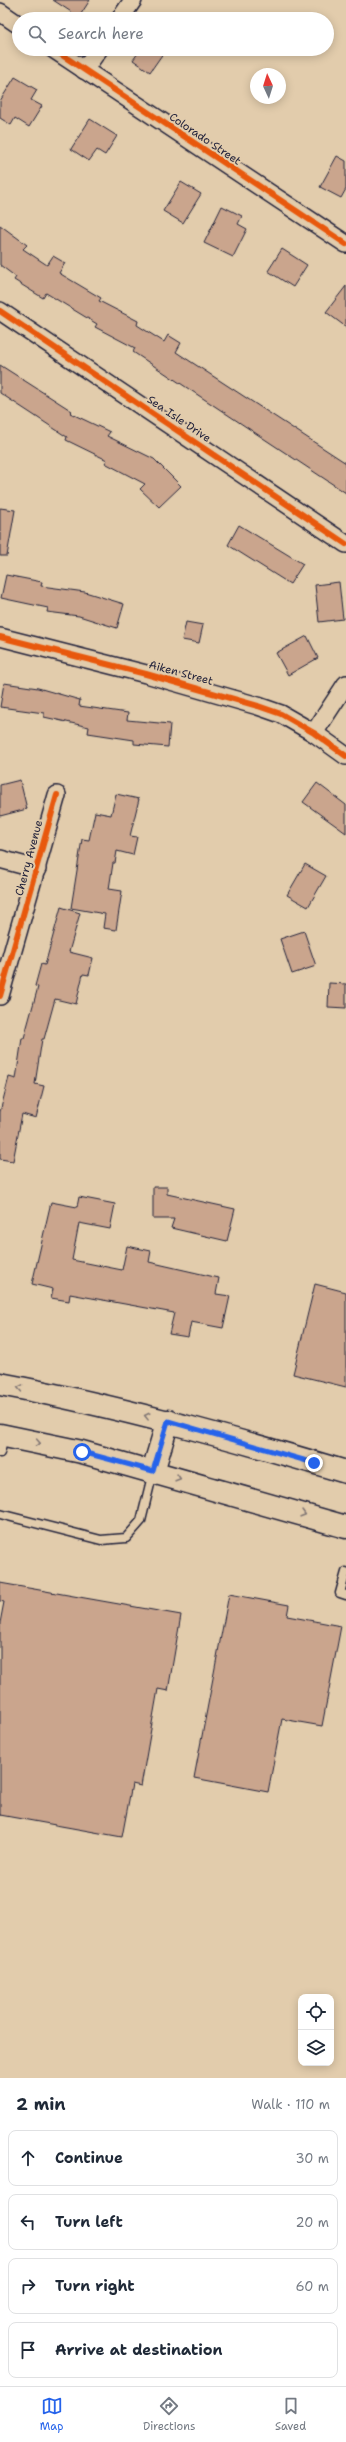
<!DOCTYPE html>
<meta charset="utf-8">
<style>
body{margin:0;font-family:"Shantell Sans",sans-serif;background:#f6f6f7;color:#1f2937}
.controls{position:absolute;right:12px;bottom:12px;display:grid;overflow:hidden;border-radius:8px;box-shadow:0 2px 10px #0003}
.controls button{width:36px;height:36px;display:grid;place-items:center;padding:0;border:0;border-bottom:1px solid #e0e1e3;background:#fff;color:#1f2937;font:20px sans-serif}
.compass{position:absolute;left:250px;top:68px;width:36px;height:36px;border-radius:50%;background:#fff;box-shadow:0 2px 10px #0003;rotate:356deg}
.stop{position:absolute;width:12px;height:12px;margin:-9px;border:3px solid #2563eb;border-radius:50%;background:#fff}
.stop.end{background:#2563eb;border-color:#fff;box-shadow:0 1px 4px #0008}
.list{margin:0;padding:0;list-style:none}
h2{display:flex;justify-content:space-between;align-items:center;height:52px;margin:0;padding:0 16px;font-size:17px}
h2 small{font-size:13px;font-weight:400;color:#747a83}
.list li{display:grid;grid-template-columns:26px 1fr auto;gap:12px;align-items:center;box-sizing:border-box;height:56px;margin:0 8px 8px;padding:0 8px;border:1px solid #e0e1e3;border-radius:8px}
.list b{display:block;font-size:15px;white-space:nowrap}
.list em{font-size:13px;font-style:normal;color:#747a83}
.icon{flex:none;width:22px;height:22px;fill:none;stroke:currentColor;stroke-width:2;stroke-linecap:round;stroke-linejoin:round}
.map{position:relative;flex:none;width:346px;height:2078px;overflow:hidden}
.search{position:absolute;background:#fff;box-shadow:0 2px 10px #0003;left:12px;right:12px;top:12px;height:44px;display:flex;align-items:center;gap:10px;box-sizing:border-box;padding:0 14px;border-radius:22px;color:#747a83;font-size:15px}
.sheet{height:308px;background:#fff}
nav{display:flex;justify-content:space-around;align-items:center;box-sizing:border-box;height:56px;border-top:1px solid #e0e1e3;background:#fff;font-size:11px;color:#747a83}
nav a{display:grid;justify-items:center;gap:2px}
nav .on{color:#2563eb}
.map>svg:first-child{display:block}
</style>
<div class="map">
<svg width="346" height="2078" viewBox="0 0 346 2078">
<rect width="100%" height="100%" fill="#e2ccac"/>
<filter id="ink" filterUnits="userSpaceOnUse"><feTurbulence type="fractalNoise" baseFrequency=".025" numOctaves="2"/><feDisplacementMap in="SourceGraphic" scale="8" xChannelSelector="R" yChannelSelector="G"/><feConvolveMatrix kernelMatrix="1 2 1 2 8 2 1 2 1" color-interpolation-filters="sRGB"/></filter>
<g filter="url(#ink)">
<!-- building -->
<g fill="#caa58d" stroke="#22223b">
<path d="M53 0H90L79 17Z"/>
<path d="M141 49H166L150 72 133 60Z"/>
<path d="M15 77 37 90 31 100 42 106 29 127 15 118 11 125 0 118V101Z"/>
<path d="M90 119 117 136 105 155 97 150 89 161 71 149Z"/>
<path d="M337 156 346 161V189L341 198 320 187Z"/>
<path d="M181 182 201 194 183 223 163 211Z"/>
<path d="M222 206 242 216 238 224 247 229 233 257 204 243Z"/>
<path d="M0 225 27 245 23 249 47 265 53 256 65 263 59 273 101 298 99 301 138 321 137 325 164 342 168 335 181 343 176 352 346 463V493L133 352 135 348 95 327 97 324 46 293 43 298 14 280 16 277 0 265Z"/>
<path d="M282 249 307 265 293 287 268 271Z"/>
<path d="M346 286V327L326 312Z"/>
<path d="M0 365 72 411 70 413 110 432 107 436 154 459 181 486 159 507 140 489 145 484 105 463 107 460 66 440 67 437 0 393Z"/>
<path d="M0 508 15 510 7 556H0Z"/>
<path d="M239 525 303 564 290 584 228 545Z"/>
<path d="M6 575 42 582 41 586 85 592 124 604 117 628 79 616 47 612 48 608 1 598Z"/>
<path d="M339 582 343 619 319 622 315 585Z"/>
<path d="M186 622 203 625 199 643 182 640Z"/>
<path d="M307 636 318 658 288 675 276 653Z"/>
<path d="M4 683 38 688 80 700 79 706 128 713 127 720 170 724 168 747 134 744V740L88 733 89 727 44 717V713L0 707Z"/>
<path d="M20 780 27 809 0 816V785Z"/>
<path d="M317 783 346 805V833L303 802Z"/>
<path d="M116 794 139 799 130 836 137 837 133 855 117 851 115 863H113L109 889 122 891 116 930 103 928 105 914 71 908 82 839 89 840 95 812 111 815Z"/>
<path d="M305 864 326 876 308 907 287 895Z"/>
<path d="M61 907 80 913 69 952 93 958 89 975 83 974 76 1004 55 999 44 1039H42L35 1084 44 1086 36 1118 22 1114 13 1161 0 1159V1112L9 1077 16 1079 22 1038H24L38 987 35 986 41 964 45 965Z"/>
<path d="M304 931 316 966 292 974 280 939Z"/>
<path d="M329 983 346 984V1008L328 1007Z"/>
<path d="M153 1187H167V1194L235 1209 227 1241 171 1228 174 1219H153Z"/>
<path d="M79 1197 115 1204 110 1229 79 1223 72 1260 122 1270 127 1246 151 1251 149 1262 219 1278 216 1294 230 1296 223 1328 191 1322 188 1337 169 1334 174 1313 70 1294 69 1301 51 1298 53 1289 32 1284 51 1202 77 1207Z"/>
<path d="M315 1284 346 1292V1387L293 1374Z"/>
<path d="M0 1583 181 1615 168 1691 158 1689 141 1786 132 1784 122 1837 0 1815V1623L4 1602 0 1601Z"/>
<path d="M229 1594 289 1605 287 1616 341 1626 322 1726 282 1719 268 1792 194 1778Z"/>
</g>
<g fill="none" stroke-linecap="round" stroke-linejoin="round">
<defs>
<g id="lane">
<path d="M0 1453 4 1437"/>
<path d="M0 1514 101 1540 126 1538 141 1521 153 1472"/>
<path d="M346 1572 340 1593 346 1595"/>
</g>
<g id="street">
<path d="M0 12 19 25"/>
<path d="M120 19 133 0"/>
<path d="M53 49 346 244"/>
<path d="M84 70 99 49"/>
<path d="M0 311 346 544"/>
<path d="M0 637 146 674 258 706 281 714 314 733 346 756"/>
<path d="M314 733 346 684"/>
<path d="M0 859 37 869"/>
<path d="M0 996 57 795"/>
</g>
<g id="secondary">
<path d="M0 1384C117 1406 232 1438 346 1472"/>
<path d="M0 1435 82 1452 346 1527"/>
<path d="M153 1471 168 1421"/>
</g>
</defs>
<!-- lane casing -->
<use href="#lane" stroke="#22223b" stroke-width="11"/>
<!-- street casing -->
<use href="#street" stroke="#22223b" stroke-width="20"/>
<!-- secondary casing -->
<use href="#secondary" stroke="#22223b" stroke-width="25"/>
<!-- lane -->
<use href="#lane" stroke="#e2ccac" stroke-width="8"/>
<!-- street -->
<use href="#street" stroke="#e2ccac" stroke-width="17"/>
<!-- secondary -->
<use href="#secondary" stroke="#e2ccac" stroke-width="22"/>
<defs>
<g id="cycleway">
<path d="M53 49 346 244"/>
<path d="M0 311 346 544"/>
<path d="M0 637 146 674 258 706 281 714 314 733 346 756"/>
<path d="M0 996 57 795"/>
</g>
</defs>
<!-- cycleway casing -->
<use href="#cycleway" stroke="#e2ccac" stroke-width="8"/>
<!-- cycleway -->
<use href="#cycleway" stroke="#e8590c" stroke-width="6"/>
</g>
<!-- one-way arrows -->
<defs><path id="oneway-chevron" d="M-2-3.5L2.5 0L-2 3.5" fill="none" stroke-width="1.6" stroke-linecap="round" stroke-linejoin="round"/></defs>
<g stroke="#827774">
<use href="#oneway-chevron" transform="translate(20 1388) rotate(-170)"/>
<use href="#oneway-chevron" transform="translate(147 1416) rotate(-166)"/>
<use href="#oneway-chevron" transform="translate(38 1443) rotate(11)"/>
<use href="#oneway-chevron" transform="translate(178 1478) rotate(16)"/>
<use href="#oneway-chevron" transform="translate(303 1514) rotate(16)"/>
</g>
</g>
<g fill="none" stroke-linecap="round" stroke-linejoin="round" filter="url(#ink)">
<!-- route -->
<path stroke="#2563eb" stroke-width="5" d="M82 1452 153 1471 168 1421 314 1463"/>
</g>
<g text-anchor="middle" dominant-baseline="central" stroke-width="4" stroke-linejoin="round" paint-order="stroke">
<!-- street labels -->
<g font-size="11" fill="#22223b" stroke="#e2ccac">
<text transform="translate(205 139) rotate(34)">Colorado Street</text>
<text transform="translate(179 419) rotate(34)">Sea Isle Drive</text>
<text transform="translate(181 673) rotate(15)">Aiken Street</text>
<text transform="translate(29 858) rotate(-75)">Cherry Avenue</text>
</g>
</g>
</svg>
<div class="controls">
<button><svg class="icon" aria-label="locate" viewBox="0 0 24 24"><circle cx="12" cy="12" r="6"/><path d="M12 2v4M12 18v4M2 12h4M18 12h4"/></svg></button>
<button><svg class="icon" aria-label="layers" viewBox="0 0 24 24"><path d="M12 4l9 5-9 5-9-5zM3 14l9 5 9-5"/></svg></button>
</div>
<svg class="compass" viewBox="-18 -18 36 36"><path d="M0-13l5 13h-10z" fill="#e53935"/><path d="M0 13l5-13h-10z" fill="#747a83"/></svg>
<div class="stop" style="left:82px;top:1452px"></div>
<div class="stop end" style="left:314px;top:1463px"></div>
<div class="search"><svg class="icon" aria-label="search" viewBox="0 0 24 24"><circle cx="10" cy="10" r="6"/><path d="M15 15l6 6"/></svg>Search here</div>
</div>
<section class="sheet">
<h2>2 min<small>Walk · 110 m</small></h2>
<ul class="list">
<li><svg class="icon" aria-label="ahead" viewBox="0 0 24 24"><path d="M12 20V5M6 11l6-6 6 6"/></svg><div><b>Continue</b></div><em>30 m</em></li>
<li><svg class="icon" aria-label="left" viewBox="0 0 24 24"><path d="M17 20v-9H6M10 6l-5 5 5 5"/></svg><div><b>Turn left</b></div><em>20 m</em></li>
<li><svg class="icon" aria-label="right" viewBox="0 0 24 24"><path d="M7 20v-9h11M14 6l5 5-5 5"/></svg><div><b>Turn right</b></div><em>60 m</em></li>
<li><svg class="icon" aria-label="arrive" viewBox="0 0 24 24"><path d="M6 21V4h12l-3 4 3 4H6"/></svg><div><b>Arrive at destination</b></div></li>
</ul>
</section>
<nav>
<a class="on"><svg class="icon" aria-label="map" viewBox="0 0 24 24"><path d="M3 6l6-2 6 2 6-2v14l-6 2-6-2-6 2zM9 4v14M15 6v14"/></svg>Map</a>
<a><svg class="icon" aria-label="directions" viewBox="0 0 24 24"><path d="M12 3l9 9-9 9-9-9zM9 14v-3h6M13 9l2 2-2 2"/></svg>Directions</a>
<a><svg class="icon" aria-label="saved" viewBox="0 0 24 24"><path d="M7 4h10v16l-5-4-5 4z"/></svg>Saved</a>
</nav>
